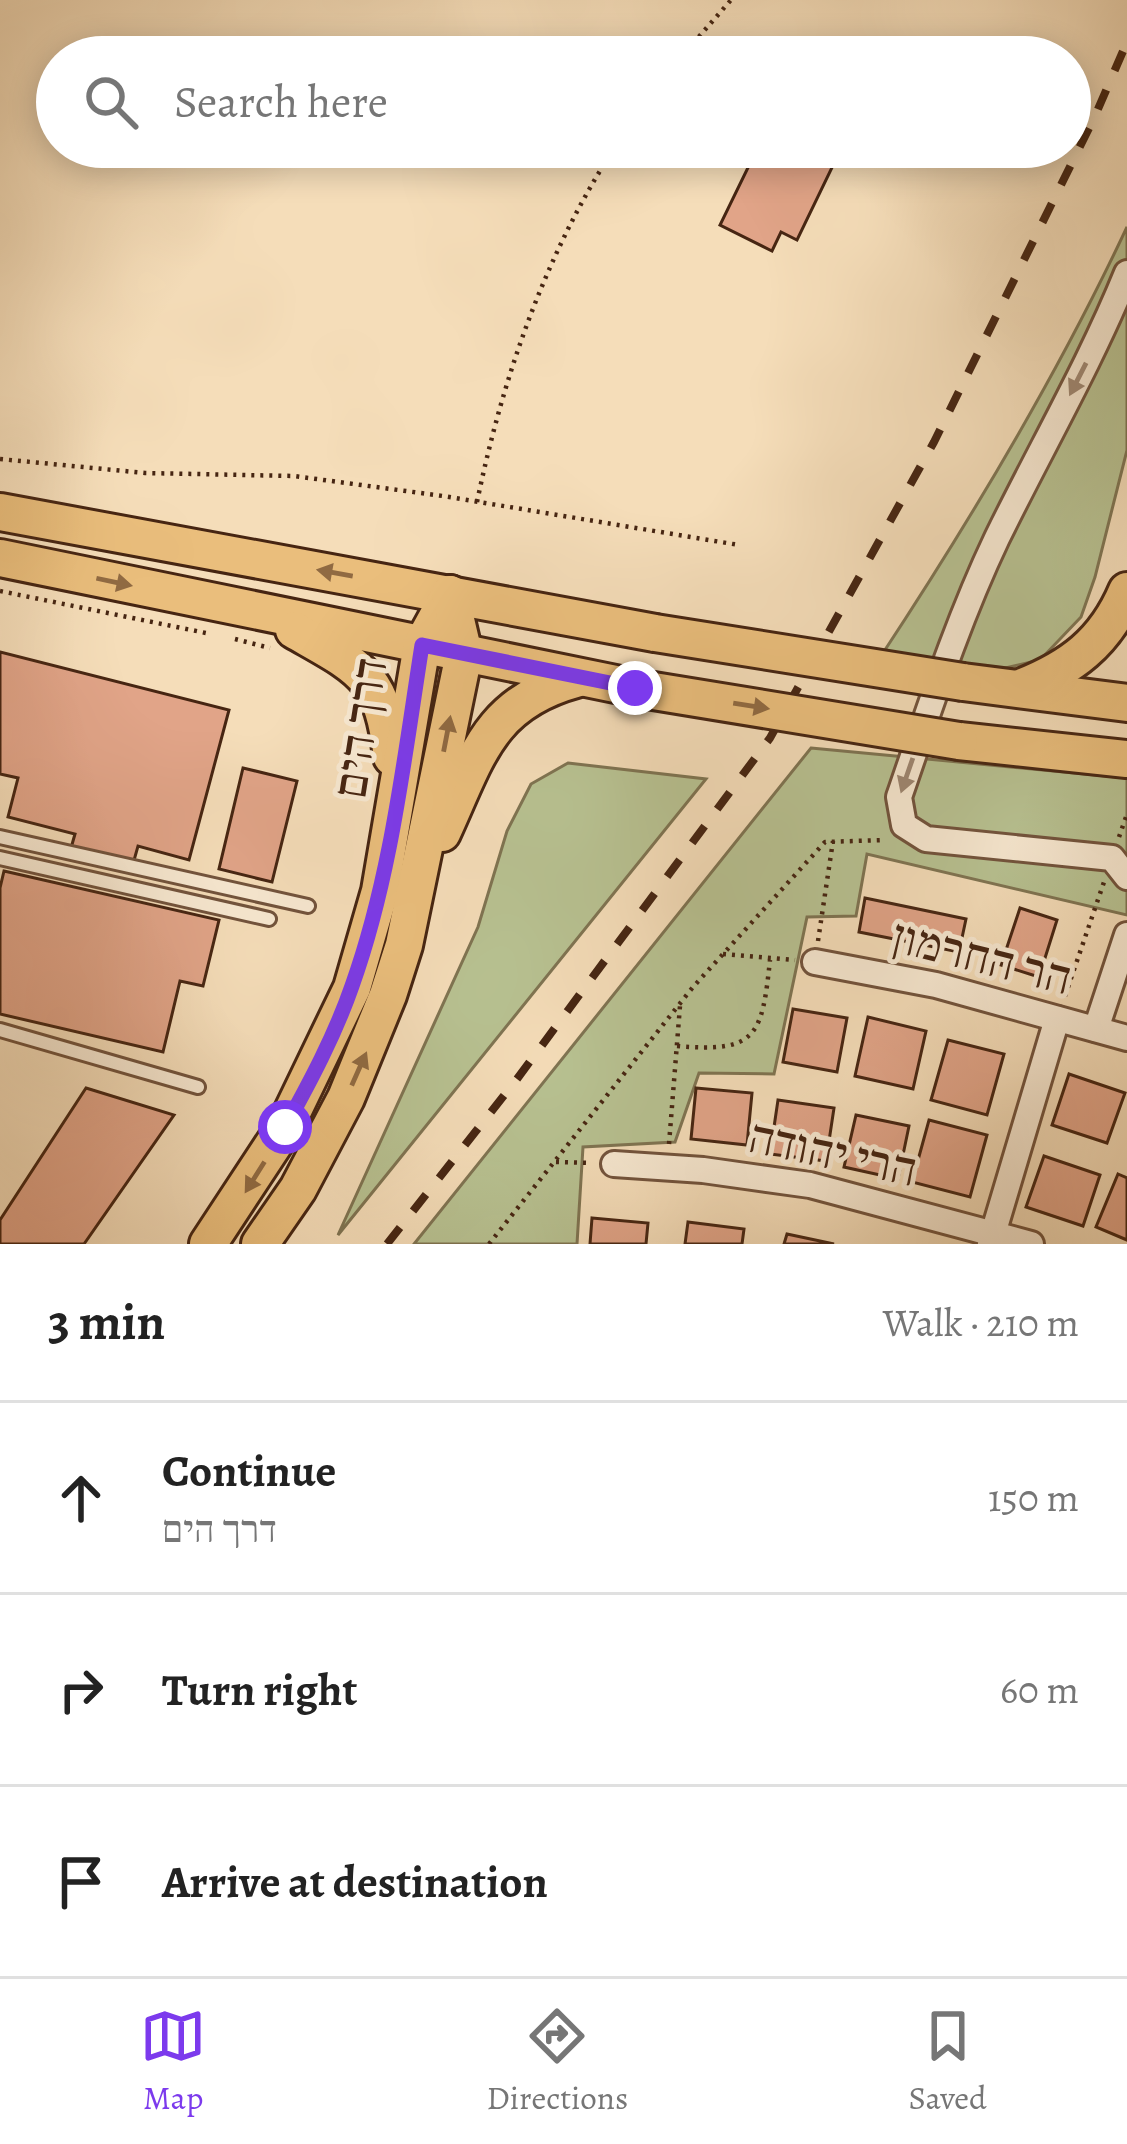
<!DOCTYPE html>
<meta charset="utf-8">
<style>
body{margin:0;font-family:Alegreya,"Frank Ruhl Libre",serif;background:#f6f6f6;color:#222}
.stop{position:absolute;width:36px;height:36px;margin:-27px;border:9px solid #7c3aed;border-radius:50%;background:#fff}
.stop.end{background:#7c3aed;border-color:#fff;box-shadow:0 3px 12px #0008}
.list{margin:0;padding:0;list-style:none}
h2{display:flex;justify-content:space-between;align-items:center;height:156px;margin:0;padding:0 48px;font-size:51px}
h2 small{font-size:39px;font-weight:400;color:#767676}
.list li{display:grid;grid-template-columns:78px 1fr auto;gap:36px;align-items:center;box-sizing:border-box;height:192px;padding:0 48px;border-top:3px solid #e0e0e0}
.list b{display:block;font-size:45px;white-space:nowrap}
.list p{margin:0;font-size:39px;white-space:nowrap;color:#767676}
.list em{font-size:39px;font-style:normal;color:#767676}
.icon{flex:none;width:66px;height:66px;fill:none;stroke:currentColor;stroke-width:2;stroke-linecap:round;stroke-linejoin:round}
.map{position:relative;flex:none;width:1127px;height:1244px;overflow:hidden}
.search{position:absolute;background:#fff;box-shadow:0 6px 30px #0003;left:36px;right:36px;top:36px;height:132px;display:flex;align-items:center;gap:30px;box-sizing:border-box;padding:0 42px;border-radius:66px;color:#767676;font-size:45px}
.sheet{height:732px;background:#fff}
nav{display:flex;justify-content:space-around;align-items:center;box-sizing:border-box;height:168px;border-top:3px solid #e0e0e0;background:#fff;font-size:33px;color:#767676}
nav a{display:grid;justify-items:center;gap:6px}
nav .on{color:#7c3aed}
.map>svg:first-child{display:block}
</style>
<div class="map">
<svg width="1127" height="1244" viewBox="0 0 1127 1244">
<rect width="100%" height="100%" fill="#f5ddb9"/>
<filter id="stains"><feTurbulence type="fractalNoise" baseFrequency=".00167" numOctaves="4"/><feColorMatrix values="0 0 0 0 .2 0 0 0 0 .09 0 0 0 0 .02 0 0 0 .5 -.17"/></filter>
<radialGradient id="worn" r=".72"><stop offset=".6" stop-color="#630" stop-opacity="0"/><stop offset="1" stop-color="#630" stop-opacity=".3"/></radialGradient>
<!-- green -->
<g fill="#b8c292" stroke="#7f7452" stroke-width="3">
<path d="M1127 227V450L1095 577 1081 617 1040 660 1001 669 881 656C972 518 1057 376 1127 227Z"/>
<path d="M811 748 1127 778V915L867 854 856 916 807 917 774 1074 699 1073 675 1142 583 1147 577 1244H414Z"/>
<path d="M568 763 706 779 338 1235 478 927 507 831 531 784Z"/>
</g>
<!-- building -->
<g fill="#e1a488" stroke="#462512" stroke-width="3">
<path d="M833 41 867 57H825Z"/>
<path d="M758 147H832L840 151 797 240 781 232 772 251 720 225Z"/>
<path d="M0 652 229 710 189 860 138 846 133 864 71 848 75 834 8 817 18 778 0 774Z"/>
<path d="M243 768 297 781 272 882 219 869Z"/>
<path d="M4 871 219 920 203 986 180 981 163 1052 0 1014V888Z"/>
<path d="M865 898 966 919 959 952 859 932Z"/>
<path d="M1020 908 1057 920 1039 977 1001 965Z"/>
<path d="M793 1009 847 1018 837 1072 783 1062Z"/>
<path d="M868 1017 926 1031 913 1089 855 1076Z"/>
<path d="M948 1040 1004 1054 987 1115 931 1100Z"/>
<path d="M1069 1074 1125 1093 1107 1143 1052 1125Z"/>
<path d="M86 1088 174 1115 84 1244H0V1220Z"/>
<path d="M696 1088 752 1093 747 1145 691 1139Z"/>
<path d="M778 1100 834 1108 826 1161 770 1154Z"/>
<path d="M856 1115 909 1126 898 1179 844 1167Z"/>
<path d="M929 1120 987 1135 970 1197 912 1182Z"/>
<path d="M1044 1156 1100 1175 1083 1226 1026 1207Z"/>
<path d="M1118 1174 1127 1178V1240L1096 1227Z"/>
<path d="M592 1218 648 1223 646 1244H590Z"/>
<path d="M688 1222 744 1229 742 1244H685Z"/>
<path d="M787 1234 820 1241 834 1244H784Z"/>
</g>
<g fill="none" stroke-linecap="round" stroke-linejoin="round">
<defs>
<g id="service">
<path d="M0 837 308 906"/>
<path d="M0 858 269 919"/>
<path d="M0 1030 198 1087"/>
</g>
<g id="minor">
<path d="M1127 273C1090 364 1040 450 997 538 957 622 929 710 899 797L904 825 926 839 1112 858 1127 877"/>
<path d="M815 962 936 985 1127 1038"/>
<path d="M1096 1029 1127 935"/>
<path d="M614 1164 703 1170 810 1185 1031 1244"/>
<path d="M990 1244 1057 1019"/>
</g>
<g id="primary">
<path d="M0 512 655 633"/>
<path d="M0 558 635 688"/>
<path d="M294 630C362 669 382 674 392 757"/>
<path d="M963 682 1127 703"/>
<path d="M1020 688C1071 668 1105 643 1127 591"/>
<path d="M959 741 1127 759"/>
<path d="M442 833C477 757 488 703 576 679"/>
<path d="M208 1244 285 1127 352 988 380 891 422 645 450 594"/>
<path d="M260 1244 298 1189 346 1098 388 995 404 945 464 654 450 594"/>
</g>
</defs>
<!-- service casing -->
<use href="#service" stroke="#72533c" stroke-width="18"/>
<!-- minor casing -->
<use href="#minor" stroke="#72533c" stroke-width="30"/>
<!-- primary casing -->
<use href="#primary" stroke="#462512" stroke-width="42"/>
<!-- path -->
<g stroke="#462512" stroke-width="4.5" stroke-dasharray="3 6" stroke-linecap="butt">
<path d="M681 57 731 0"/>
<path d="M0 459 145 473 294 476 443 496 739 545"/>
<path d="M477 502C503 377 545 254 615 147"/>
<path d="M0 591 206 633"/>
<path d="M235 639 270 648"/>
<path d="M1119 837 1127 814"/>
<path d="M818 941 833 841"/>
<path d="M723 954 795 960"/>
<path d="M1065 996 1104 882"/>
<path d="M677 1046C757 1053 762 1036 770 960"/>
<path d="M669 1144 680 1006"/>
<path d="M556 1162 591 1163"/>
<path d="M489 1244 693 987 825 842 884 840"/>
</g>
<!-- service -->
<use href="#service" stroke="#f8e9d2" stroke-width="12"/>
<!-- minor -->
<use href="#minor" stroke="#f8e9d2" stroke-width="24"/>
<!-- primary -->
<use href="#primary" stroke="#eabe7c" stroke-width="36"/>
<!-- rail -->
<path stroke="#462512" stroke-width="8" stroke-dasharray="21 21" stroke-linecap="butt" d="M387 1244 517 1079 770 738 934 442 1095 116 1127 42"/>
<defs>
<g id="primary-bridge">
<path d="M655 633 963 682"/>
<path d="M635 688 959 741"/>
</g>
</defs>
<!-- primary-bridge casing -->
<use href="#primary-bridge" stroke="#462512" stroke-width="42" stroke-linecap="butt"/>
<!-- primary-bridge -->
<use href="#primary-bridge" stroke="#eabe7c" stroke-width="36"/>
</g>
<!-- one-way arrows -->
<defs><path id="oneway-solid" d="M-6-.8H1V-3.2L6.5 0L1 3.2V.8H-6Z" transform="scale(3)"/></defs>
<g fill="#9f8772">
<use href="#oneway-solid" transform="translate(1078 379) rotate(117)"/>
<use href="#oneway-solid" transform="translate(907 775) rotate(109)"/>
</g>
<g fill="#906a42">
<use href="#oneway-solid" transform="translate(335 573) rotate(-170)"/>
<use href="#oneway-solid" transform="translate(114 582) rotate(12)"/>
<use href="#oneway-solid" transform="translate(751 706) rotate(9)"/>
<use href="#oneway-solid" transform="translate(447 734) rotate(-79)"/>
<use href="#oneway-solid" transform="translate(359 1069) rotate(-66)"/>
<use href="#oneway-solid" transform="translate(255 1177) rotate(122)"/>
</g>
<g fill="none" stroke-linecap="round" stroke-linejoin="round">
<!-- route -->
<path stroke="#7c3aed" stroke-width="15" d="M285 1127C310 1082 335 1035 352 986 391 877 404 759 422 645L635 688"/>
</g>
<g text-anchor="middle" dominant-baseline="central" stroke-width="10" stroke-linejoin="round" paint-order="stroke">
<!-- street labels -->
<g font-size="48" fill="#462512" stroke="#f8e9d2">
<text transform="translate(360 728) rotate(-81)">דרך הים</text>
<text transform="translate(982 957) rotate(14)">הר החרמון</text>
<text transform="translate(833 1153) rotate(12)">הרי יהודה</text>
</g>
</g>
<rect width="100%" height="100%" filter="url(#stains)"/>
<rect width="100%" height="100%" fill="url(#worn)"/>
</svg>
<div class="stop" style="left:285px;top:1127px"></div>
<div class="stop end" style="left:635px;top:688px"></div>
<div class="search"><svg class="icon" aria-label="search" viewBox="0 0 24 24"><circle cx="10" cy="10" r="6"/><path d="M15 15l6 6"/></svg>Search here</div>
</div>
<section class="sheet">
<h2>3 min<small>Walk · 210 m</small></h2>
<ul class="list">
<li><svg class="icon" aria-label="ahead" viewBox="0 0 24 24"><path d="M12 20V5M6 11l6-6 6 6"/></svg><div><b>Continue</b><p>דרך הים</p></div><em>150 m</em></li>
<li><svg class="icon" aria-label="right" viewBox="0 0 24 24"><path d="M7 20v-9h11M14 6l5 5-5 5"/></svg><div><b>Turn right</b></div><em>60 m</em></li>
<li><svg class="icon" aria-label="arrive" viewBox="0 0 24 24"><path d="M6 21V4h12l-3 4 3 4H6"/></svg><div><b>Arrive at destination</b></div></li>
</ul>
</section>
<nav>
<a class="on"><svg class="icon" aria-label="map" viewBox="0 0 24 24"><path d="M3 6l6-2 6 2 6-2v14l-6 2-6-2-6 2zM9 4v14M15 6v14"/></svg>Map</a>
<a><svg class="icon" aria-label="directions" viewBox="0 0 24 24"><path d="M12 3l9 9-9 9-9-9zM9 14v-3h6M13 9l2 2-2 2"/></svg>Directions</a>
<a><svg class="icon" aria-label="saved" viewBox="0 0 24 24"><path d="M7 4h10v16l-5-4-5 4z"/></svg>Saved</a>
</nav>
